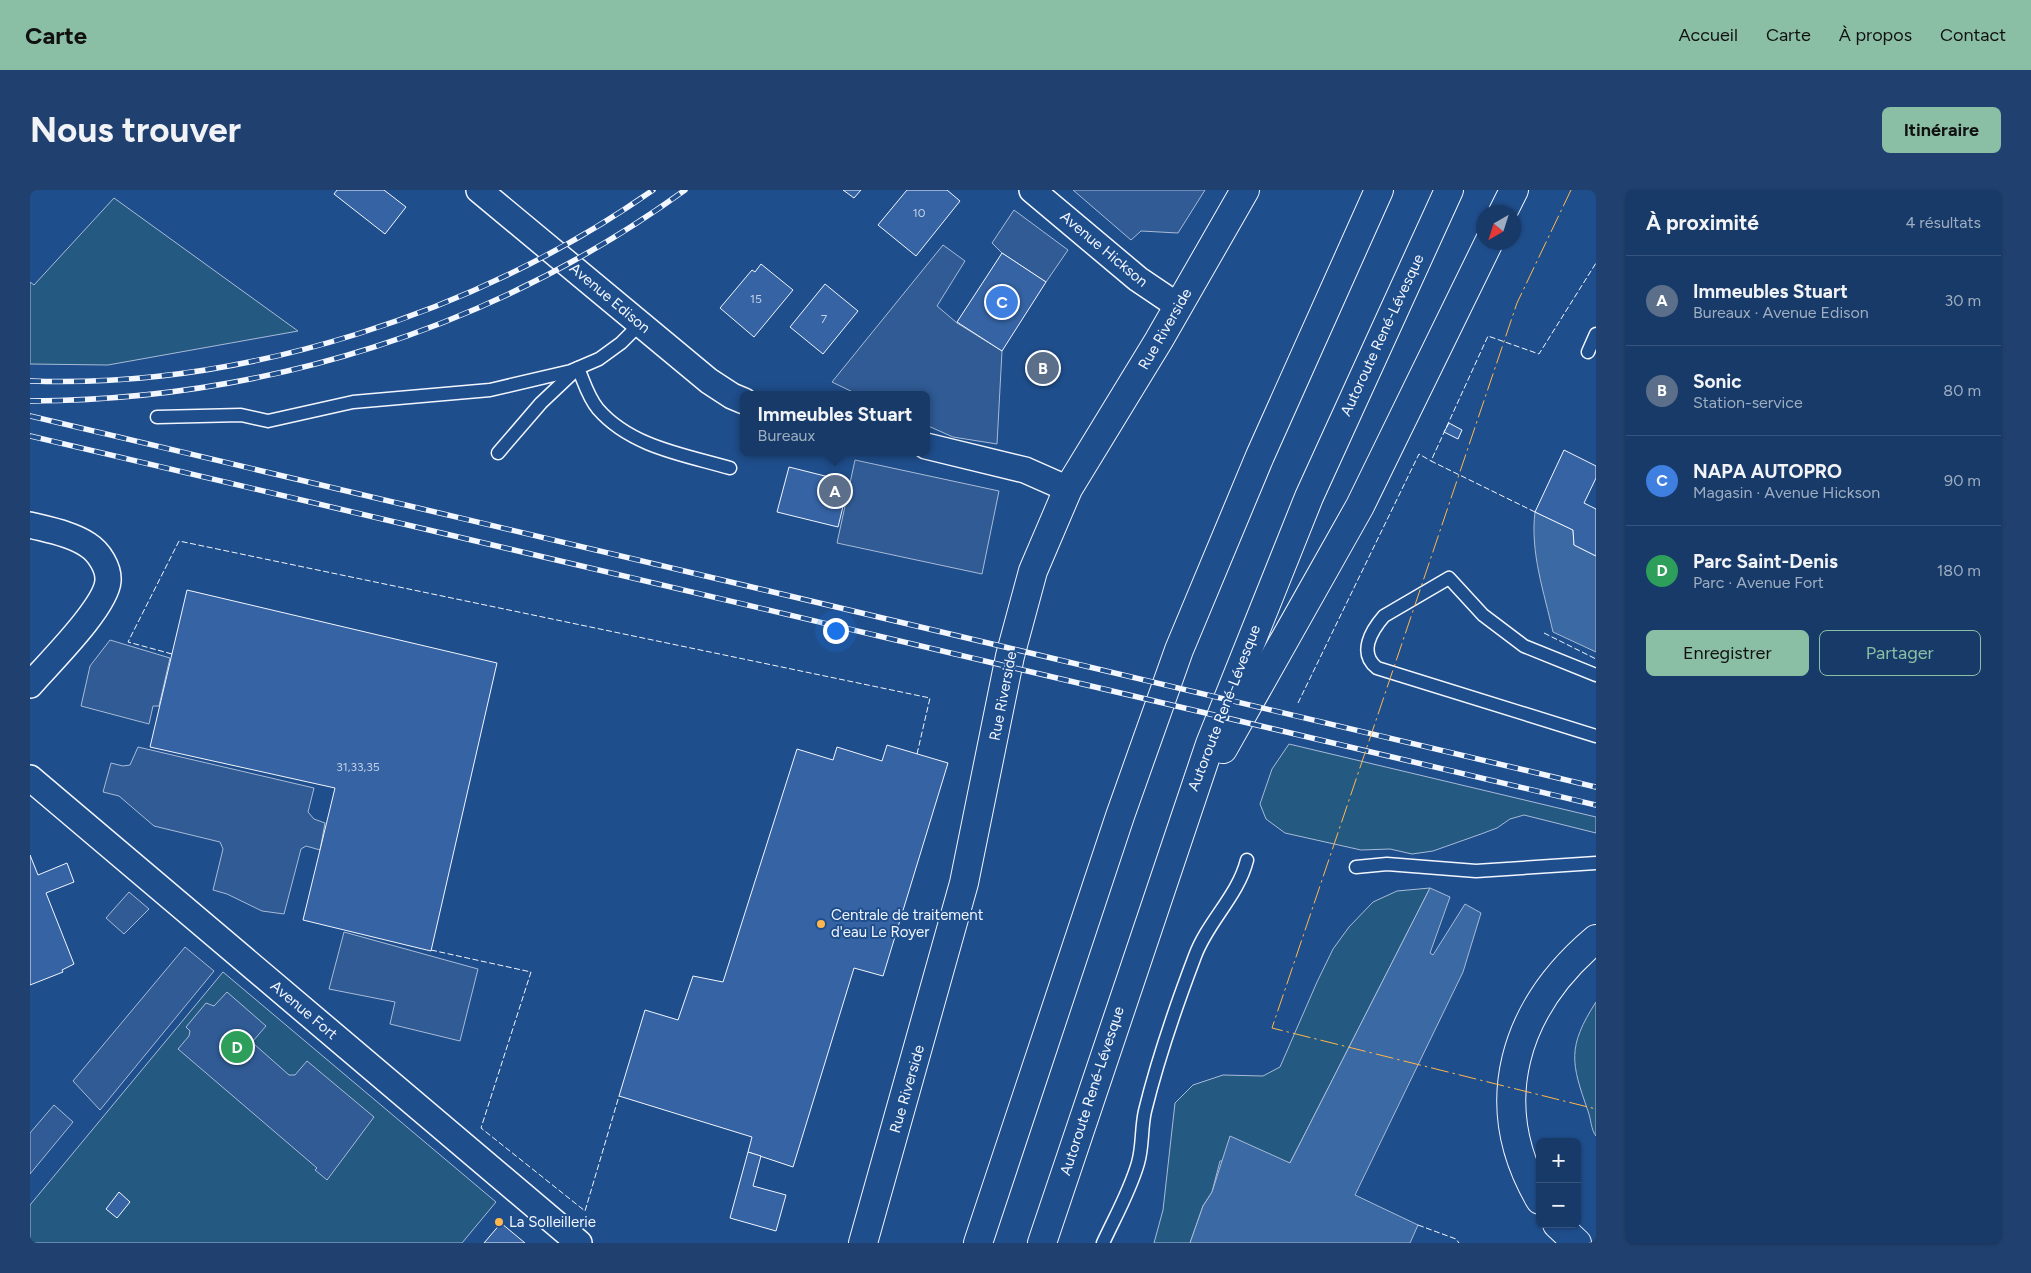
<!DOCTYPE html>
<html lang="fr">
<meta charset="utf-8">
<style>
body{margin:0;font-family:Figtree,sans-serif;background:#20416f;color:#f1f3f6}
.controls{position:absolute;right:15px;bottom:15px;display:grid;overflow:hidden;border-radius:8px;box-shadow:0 1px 4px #0004}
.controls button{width:45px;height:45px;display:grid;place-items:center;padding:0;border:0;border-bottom:1px solid #36547d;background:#173a69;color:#f1f3f6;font:25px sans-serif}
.compass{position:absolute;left:1446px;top:15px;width:45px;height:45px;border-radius:50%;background:#173a69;box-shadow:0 1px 4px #0004;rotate:219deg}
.you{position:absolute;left:805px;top:440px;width:18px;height:18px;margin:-12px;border:4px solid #fff;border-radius:50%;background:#1a73e8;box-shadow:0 0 0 8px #1a73e833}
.badge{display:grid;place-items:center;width:32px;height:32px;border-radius:50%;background:#8abfa5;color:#fff;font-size:16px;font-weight:700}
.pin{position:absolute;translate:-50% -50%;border:2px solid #fff;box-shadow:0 1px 5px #0006}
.popup{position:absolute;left:710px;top:201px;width:190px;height:65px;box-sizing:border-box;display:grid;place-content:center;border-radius:8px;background:#173a69;filter:drop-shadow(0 1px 4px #0005);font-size:16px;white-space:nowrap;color:#9eadc0}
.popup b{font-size:19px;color:#f1f3f6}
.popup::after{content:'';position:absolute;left:50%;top:100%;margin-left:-10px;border:10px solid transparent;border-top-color:#173a69}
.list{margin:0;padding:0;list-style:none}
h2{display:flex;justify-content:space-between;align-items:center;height:65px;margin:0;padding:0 20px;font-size:21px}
h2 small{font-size:16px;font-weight:400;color:#9eadc0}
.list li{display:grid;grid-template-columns:32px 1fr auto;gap:15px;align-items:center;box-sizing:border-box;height:90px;padding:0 20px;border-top:1px solid #36547d}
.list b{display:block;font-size:19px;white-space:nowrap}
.list p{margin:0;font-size:16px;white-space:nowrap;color:#9eadc0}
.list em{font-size:16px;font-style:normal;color:#9eadc0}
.actions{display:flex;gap:10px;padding:15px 20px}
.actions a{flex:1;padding:11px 0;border:1px solid #8abfa5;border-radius:8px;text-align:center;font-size:18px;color:#8abfa5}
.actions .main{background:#8abfa5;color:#111}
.map{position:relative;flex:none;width:1566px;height:1053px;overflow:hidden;border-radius:8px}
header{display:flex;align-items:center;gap:30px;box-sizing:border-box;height:70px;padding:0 25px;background:#8abfa5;color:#111}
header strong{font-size:24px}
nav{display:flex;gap:28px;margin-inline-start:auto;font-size:18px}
.intro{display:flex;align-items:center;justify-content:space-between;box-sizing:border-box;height:120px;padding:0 30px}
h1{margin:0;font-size:35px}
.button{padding:12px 22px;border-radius:8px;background:#8abfa5;color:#111;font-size:18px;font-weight:700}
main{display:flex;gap:30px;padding:0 30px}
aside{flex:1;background:#173a69;border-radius:8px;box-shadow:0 1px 4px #0004}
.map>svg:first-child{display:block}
</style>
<header>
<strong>Carte</strong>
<nav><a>Accueil</a><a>Carte</a><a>À propos</a><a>Contact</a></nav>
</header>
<div class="intro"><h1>Nous trouver</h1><a class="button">Itinéraire</a></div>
<main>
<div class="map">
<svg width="1566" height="1053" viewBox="0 0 1566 1053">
<rect width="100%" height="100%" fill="#1f4e8c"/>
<!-- green -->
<g fill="#245a82" stroke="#a8bbd7">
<path d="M84 8 268 141 78 175 0 174V92L4 95Z"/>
<path d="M1259 554 1566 627V643L1494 625 1480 629 1467 638 1451 644 1403 661 1382 664 1360 659 1331 660 1255 643 1236 629 1230 614 1242 579Z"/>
<path d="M1400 698 1260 973 1190 971 1182 1002 1173 1016 1160 1053H1124L1133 1020 1145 913 1163 895 1193 885 1233 886 1250 877 1287 792 1303 759 1319 737 1343 712 1367 701Z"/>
<path d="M193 782 466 1012 432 1053H0V1015Z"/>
<path d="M1566 812V946C1561 940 1561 929 1558 921 1541 873 1537 857 1566 812Z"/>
</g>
<!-- parking -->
<g fill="#305b95" stroke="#a8bbd7">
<path d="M1043 0H1175L1148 43 1111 41 1101 50Z"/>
<path d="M984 20 1038 60 1016 92 972 63 962 53Z"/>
<path d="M913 55 935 71 907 116 927 133 972 161 967 254 923 247 896 235V205H829L802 192Z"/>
<path d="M825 270 969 301 952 384 807 353Z"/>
<path d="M80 450 140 468 129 516H123L119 534 51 516 60 476Z"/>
<path d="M108 557 284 598 278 622 284 629 295 633 290 660 276 656 271 659 254 724 232 721 197 704 183 700 193 659 190 652 124 636 89 606 73 602 81 573 93 576 100 575Z"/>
<path d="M99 702 119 719 94 744 76 728Z"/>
<path d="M314 742 448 779 430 851 360 834 365 812 299 799Z"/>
<path d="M155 757 184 781 70 920 43 891Z"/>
<path d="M197 802 236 836 223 851 224 854 259 885H265L277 871 344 927 297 990 285 980 287 978 148 859 159 846 160 841 156 837 176 813 184 816Z"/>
<path d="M24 915 43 932 0 984V943Z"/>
</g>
<!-- water -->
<g fill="#3b69a3" stroke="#a8bbd7">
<path d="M1505 322 1543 340 1544 355 1566 366V462L1523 442C1514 402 1500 362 1505 322Z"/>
<path d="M1400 698 1420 707 1400 763 1403 765 1435 714 1451 723 1433 782 1325 1005 1388 1035 1380 1053H1160L1173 1016 1182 1002 1200 946 1260 973Z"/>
</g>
<!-- building -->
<g fill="#3563a3" stroke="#f2f6ff">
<path d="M307 0H354L376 17 355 44 304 4Z"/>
<path d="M813 0H831L824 8Z"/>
<path d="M877 0H917L930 11 886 66 848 35Z"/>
<path d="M972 63 1016 92 972 161 927 132Z"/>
<path d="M731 74 763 100 724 147 690 118 722 80 725 82Z"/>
<path d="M795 94 828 121 793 164 760 137Z"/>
<path d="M1419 233 1432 240 1428 249 1414 242Z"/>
<path d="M1534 260 1566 276V288L1554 313 1566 319V366L1544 355 1543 340 1505 322Z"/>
<path d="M759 277 819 292 808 337 747 322Z"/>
<path d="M157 400 467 473 401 761 273 730 305 598 120 557Z"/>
<path d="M857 555 918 573 853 786 824 778 763 977 718 962 722 947 589 906 615 820 648 830 663 786 693 792 767 559 803 570 807 557 852 571Z"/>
<path d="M0 665 8 685 37 673 44 692 16 703 44 774 32 780 33 782 0 795Z"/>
<path d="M718 962 731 966 723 996 756 1005 746 1041 700 1028Z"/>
<path d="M89 1002 100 1012 87 1028 76 1019Z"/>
<path d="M471 1033 495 1053H454Z"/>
</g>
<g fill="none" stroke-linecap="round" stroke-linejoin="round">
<defs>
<g id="lane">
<path d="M1558 162 1566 144"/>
<path d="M127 227 211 225 238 231 323 212 460 200 541 181 569 169 591 153 610 134"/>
<path d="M468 263 511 213 548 178C554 192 558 207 568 219 601 257 655 265 700 278"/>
<path d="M1566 485 1494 456 1453 425 1419 388 1354 426C1341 441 1328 463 1347 478L1566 546"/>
<path d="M1326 677 1357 674 1446 681 1566 673"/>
<path d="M1073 1053C1085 1027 1100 1001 1108 973 1113 956 1111 938 1115 921 1128 868 1146 816 1165 766 1178 731 1208 706 1217 670"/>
</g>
<g id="street">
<path d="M449 0 679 191 702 206 714 211"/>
<path d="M1002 0 1108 89 1148 116"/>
<path d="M896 256 995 280 1038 299"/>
<path d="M0 335C19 340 42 344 58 355 69 362 79 378 78 391 76 417 19 473 0 495"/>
<path d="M0 588 549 1053"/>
</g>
<path id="secondary" d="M833 1053 934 693 980 466 1003 381 1038 299 1129 150 1215 0"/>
<g id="primary">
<path d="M1510 1010C1454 914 1484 818 1566 749"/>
<path d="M1527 1034 1547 1053"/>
</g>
<g id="highway">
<path d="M1473 22 1484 0"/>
<path d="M1193 559 1330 316 1459 52"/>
<path d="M948 1053 1090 626 1149 460 1230 266 1349 0"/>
<path d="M1012 1053 1180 554 1279 307 1419 0"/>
</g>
</defs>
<!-- lane casing -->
<use href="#lane" stroke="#f2f6ff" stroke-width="15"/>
<!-- street casing -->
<use href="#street" stroke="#f2f6ff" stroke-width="28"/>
<!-- secondary casing -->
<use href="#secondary" stroke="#f2f6ff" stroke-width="30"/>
<!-- primary casing -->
<use href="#primary" stroke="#f2f6ff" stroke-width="30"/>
<!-- highway casing -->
<use href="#highway" stroke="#f2f6ff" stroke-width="30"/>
<!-- lane -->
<use href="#lane" stroke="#1f4e8c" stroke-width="12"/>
<!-- street -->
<use href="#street" stroke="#1f4e8c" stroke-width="25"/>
<!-- secondary -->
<use href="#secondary" stroke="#1f4e8c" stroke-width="28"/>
<!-- primary -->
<use href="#primary" stroke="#1f4e8c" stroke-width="28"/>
<!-- highway -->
<use href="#highway" stroke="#1f4e8c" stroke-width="28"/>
<defs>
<g id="rail">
<path d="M0 191C214 199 449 122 623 0"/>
<path d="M0 211C236 210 464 138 655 0"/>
<path d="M0 226 1566 597"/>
<path d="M0 246 1566 615"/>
</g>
</defs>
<!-- rail casing -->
<use href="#rail" stroke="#f2f6ff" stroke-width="5.5"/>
<!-- rail -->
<use href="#rail" stroke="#1f4e8c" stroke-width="4" stroke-dasharray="11" stroke-linecap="butt"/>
<!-- fence -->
<g stroke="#f2f6ff" stroke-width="1" stroke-dasharray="6 2.5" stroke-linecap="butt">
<path d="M1505 322 1401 271 1458 146 1509 164 1566 73"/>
<path d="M1514 443 1566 469"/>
<path d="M142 464 98 452 149 351 900 508 887 564"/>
<path d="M1268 513 1389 264 1401 271"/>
<path d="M401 760 501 782 451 938 555 1021 589 906"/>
<path d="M1388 1035 1426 1049 1429 1053"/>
</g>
<!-- power -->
<path stroke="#ffb74d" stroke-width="1" stroke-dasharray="18 4 2.5 4" stroke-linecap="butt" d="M1541 0 1487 113 1242 838 1566 919"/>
</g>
<!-- markers -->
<g fill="#ffb74d" stroke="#1f4e8c" stroke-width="2">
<circle cx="791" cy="734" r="5"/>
<circle cx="469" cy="1032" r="5"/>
</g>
<g text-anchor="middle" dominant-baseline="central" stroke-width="4" stroke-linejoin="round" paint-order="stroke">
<!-- number labels -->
<g font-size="12" fill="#c3d1e8">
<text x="889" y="23">10</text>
<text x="726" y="109">15</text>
<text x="794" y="129">7</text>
<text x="328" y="577">31,33,35</text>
</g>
<!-- street labels -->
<g font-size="15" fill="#f2f6ff" stroke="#1f4e8c">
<text transform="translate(1074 59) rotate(40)">Avenue Hickson</text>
<text transform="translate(580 108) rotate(40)">Avenue Edison</text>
<text transform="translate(1135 139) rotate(-60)">Rue Riverside</text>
<text transform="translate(1352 145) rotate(-65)">Autoroute René-Lévesque</text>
<text transform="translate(973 506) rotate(-79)">Rue Riverside</text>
<text transform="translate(1194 518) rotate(-69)">Autoroute René-Lévesque</text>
<text transform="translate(274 820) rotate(40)">Avenue Fort</text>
<text transform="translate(877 899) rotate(-74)">Rue Riverside</text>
<text transform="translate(1062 901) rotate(-72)">Autoroute René-Lévesque</text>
</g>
<!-- poi labels -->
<g font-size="15" fill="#f2f6ff" stroke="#1f4e8c" text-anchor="start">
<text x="801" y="725">Centrale de traitement<tspan x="801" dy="17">d'eau Le Royer</tspan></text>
<text x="479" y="1032">La Solleillerie</text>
</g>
</g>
</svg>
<div class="controls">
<button>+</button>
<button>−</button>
</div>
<svg class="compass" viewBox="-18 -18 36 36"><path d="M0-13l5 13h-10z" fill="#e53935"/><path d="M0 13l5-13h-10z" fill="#9eadc0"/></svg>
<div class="you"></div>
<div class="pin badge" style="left:805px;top:301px;background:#5c6f8a">A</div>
<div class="popup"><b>Immeubles Stuart</b>Bureaux</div>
<div class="pin badge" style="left:1013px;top:178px;background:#5c6f8a">B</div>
<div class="pin badge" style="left:972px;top:112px;background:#3f7fe0">C</div>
<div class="pin badge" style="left:207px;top:857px;background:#2e9e5b">D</div>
</div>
<aside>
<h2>À proximité<small>4 résultats</small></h2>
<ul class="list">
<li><span class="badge" style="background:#5c6f8a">A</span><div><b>Immeubles Stuart</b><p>Bureaux · Avenue Edison</p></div><em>30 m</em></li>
<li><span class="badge" style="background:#5c6f8a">B</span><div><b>Sonic</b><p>Station-service</p></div><em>80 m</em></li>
<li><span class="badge" style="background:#3f7fe0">C</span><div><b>NAPA AUTOPRO</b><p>Magasin · Avenue Hickson</p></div><em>90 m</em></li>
<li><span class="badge" style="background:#2e9e5b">D</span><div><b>Parc Saint-Denis</b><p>Parc · Avenue Fort</p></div><em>180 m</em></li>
</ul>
<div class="actions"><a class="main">Enregistrer</a><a>Partager</a></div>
</aside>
</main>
